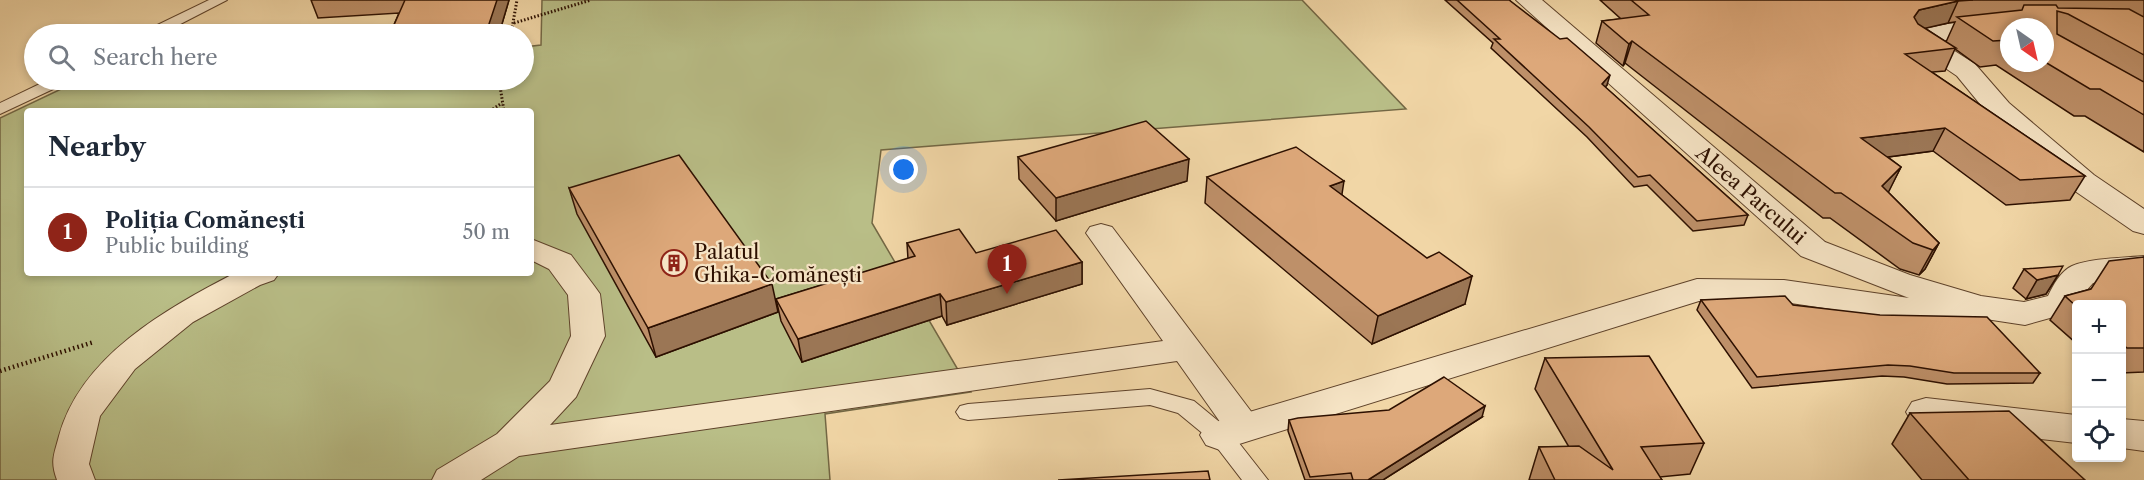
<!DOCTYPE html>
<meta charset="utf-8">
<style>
body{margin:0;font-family:"Libre Caslon Text",serif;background:#f2f2f3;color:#1f2937}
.controls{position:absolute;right:18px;bottom:18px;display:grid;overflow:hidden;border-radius:6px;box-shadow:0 3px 9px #0003}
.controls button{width:54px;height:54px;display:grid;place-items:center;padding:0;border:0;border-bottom:2px solid #e0e1e3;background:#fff;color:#1f2937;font:30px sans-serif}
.compass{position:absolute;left:2000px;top:18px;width:54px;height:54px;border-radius:50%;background:#fff;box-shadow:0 3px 9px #0003;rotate:146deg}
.you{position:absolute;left:904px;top:170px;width:21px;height:21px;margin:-15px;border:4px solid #fff;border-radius:50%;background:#1a73e8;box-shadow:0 0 0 9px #1a73e833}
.badge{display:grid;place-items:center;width:39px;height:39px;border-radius:50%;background:#8f2418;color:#fff;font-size:20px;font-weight:700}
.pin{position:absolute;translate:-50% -50px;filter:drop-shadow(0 2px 3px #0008)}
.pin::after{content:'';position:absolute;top:32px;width:21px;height:18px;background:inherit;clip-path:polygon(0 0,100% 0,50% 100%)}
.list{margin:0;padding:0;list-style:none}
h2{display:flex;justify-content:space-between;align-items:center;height:78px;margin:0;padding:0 24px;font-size:26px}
h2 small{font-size:20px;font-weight:400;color:#747a83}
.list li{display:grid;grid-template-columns:39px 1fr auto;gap:18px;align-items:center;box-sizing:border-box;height:90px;padding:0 24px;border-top:2px solid #e0e1e3}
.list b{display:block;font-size:22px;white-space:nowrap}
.list p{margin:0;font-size:20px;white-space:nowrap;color:#747a83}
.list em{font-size:20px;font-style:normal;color:#747a83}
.icon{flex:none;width:33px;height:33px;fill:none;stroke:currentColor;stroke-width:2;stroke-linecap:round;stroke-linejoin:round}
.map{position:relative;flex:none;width:2144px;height:480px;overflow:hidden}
.search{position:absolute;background:#fff;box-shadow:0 3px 9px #0003;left:24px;top:24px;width:510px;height:66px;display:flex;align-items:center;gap:15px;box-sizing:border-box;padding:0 21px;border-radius:33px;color:#747a83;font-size:22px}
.panel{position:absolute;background:#fff;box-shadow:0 3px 9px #0003;left:24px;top:108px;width:510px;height:168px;border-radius:6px}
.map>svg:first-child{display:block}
</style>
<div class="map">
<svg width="2144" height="480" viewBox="0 0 2144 480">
<rect width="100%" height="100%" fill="#f1d6a6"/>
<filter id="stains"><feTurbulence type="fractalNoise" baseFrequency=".00333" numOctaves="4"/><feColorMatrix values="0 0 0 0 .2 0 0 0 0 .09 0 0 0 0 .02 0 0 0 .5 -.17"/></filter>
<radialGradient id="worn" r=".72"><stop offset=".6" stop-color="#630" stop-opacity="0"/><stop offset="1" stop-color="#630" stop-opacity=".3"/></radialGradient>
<!-- green -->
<path fill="#b9be87" stroke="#736744" stroke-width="1.5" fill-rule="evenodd" d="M542 0H1302L1406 109 881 150 872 223 971 392 825 414 830 480H0V118L80 80H524V47L541 45ZM27 111H531V273H27Z"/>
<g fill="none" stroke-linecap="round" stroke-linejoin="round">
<defs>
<g id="service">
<path d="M209 0H227L161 34H143L145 31Z"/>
<path d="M48 80H68L66 83 0 114V103Z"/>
<path d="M1150 389 1194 401 1228 429 1268 480H1242L1212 441 1178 413 1150 405 968 420 960 418 956 412 960 406 968 404Z"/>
</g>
<g id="pedestrian">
<path d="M1101 224 1112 227 1256 418 1261 427 1256 436 1243 440 1230 436 1177 361 519 456 481 480H432L437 470 497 434 550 381 571 336 568 295 549 269 531 260V239L571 255 595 287 600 294 605 336 576 397 550 425 1163 341 1086 233 1090 227Z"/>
<path d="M235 273H279L274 280 260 285 193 322 135 369 100 416 89 464 95 480H57C50 461 54 455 59 436 81 356 166 309 235 273Z"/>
</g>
<g id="minor">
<path d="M1516 0H1542L1825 242 1910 275 1981 296 2024 302 2048 296C2053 285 2061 271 2072 266 2091 258 2123 258 2144 256V276L2093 283 2085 292 2075 311 2025 325 1979 318 1905 320 1784 302 1699 301 1220 450 1206 445 1200 435 1206 425 1697 279 1784 280 1909 298 1801 256Z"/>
<path d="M1996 20 2005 22 2008 27 2005 32 1939 41 1975 64 2009 103 2094 175 2144 209V234L2133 231 2072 189 1989 115 1957 76 1910 44 1906 39C1918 22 1975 22 1996 20Z"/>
<path d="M1926 398 2076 415V443L1926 426 1912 422 1906 412 1912 402Z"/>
<path d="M2122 419 2144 421V451L2122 448Z"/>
</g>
</defs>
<!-- service casing -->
<use href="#service" stroke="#5e422a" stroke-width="2"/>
<!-- pedestrian casing -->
<use href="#pedestrian" stroke="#5e422a" stroke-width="2"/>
<!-- minor casing -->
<use href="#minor" stroke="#5e422a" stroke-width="2"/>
<!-- path-far1 -->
<g stroke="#2d1000" stroke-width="3" stroke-dasharray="1.5 2" stroke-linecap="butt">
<path d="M514 23 591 0"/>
<path d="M511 34 517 0"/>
<path d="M499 80 504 111"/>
<path d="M490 111 502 103"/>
</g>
<!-- path -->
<path stroke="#2d1000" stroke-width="4.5" stroke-dasharray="1.5 3" stroke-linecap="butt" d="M0 371 94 342"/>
<!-- service -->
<use href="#service" fill="#f6e4c5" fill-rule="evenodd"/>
<!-- pedestrian -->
<use href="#pedestrian" fill="#f6e4c5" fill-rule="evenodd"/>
<!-- minor -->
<use href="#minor" fill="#f6e4c5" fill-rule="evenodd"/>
</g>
<!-- wall -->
<g fill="#be9069" stroke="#2d1000" stroke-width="1.5" fill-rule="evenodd">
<path d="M311 0H509L499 34H390L399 13 318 18Z"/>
<path d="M1445 0H1509L1607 85 1605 87 1748 215 1744 225 1693 231 1647 185 1634 187 1587 137 1491 48 1493 43Z"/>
<path d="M1600 0H2144V152L2085 116H2074L1996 65 1980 67 1955 49 1945 71 1932 72 2085 176 2070 200 2006 205 1933 151 1888 157 1901 167 1888 192 1939 243 1925 269 1919 275 1900 269 1830 218H1823L1625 63 1623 66 1596 43 1602 21 1621 19ZM1955 22 1946 42 1925 28 1948 23ZM2009 27H2045V63H2009Z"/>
<path d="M1018 157 1187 181 1056 221 1019 179Z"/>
<path d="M1207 177 1342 195 1465 304 1372 344 1205 203Z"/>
<path d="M569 188 778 312 656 357 577 214Z"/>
<path d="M907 243 976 253 1082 262V284L947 325 942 316 802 362 781 321 776 299 908 259Z"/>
<path d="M2144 257V372L2121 373V304H2076V343L2050 320 2065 296 2091 289Z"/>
<path d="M2024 269 2058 275 2046 294 2026 299 2013 288Z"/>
<path d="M1701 300 1793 305 2040 373 2033 383 1947 384 1904 377 1882 376 1752 388 1697 310Z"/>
<path d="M1545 358 1704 443 1690 474 1659 477 1662 480H1529L1539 447H1569L1535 389Z"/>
<path d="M1910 413 2085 480H1922L1892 444Z"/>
<path d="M1482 417 1383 480H1305L1288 431 1289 420Z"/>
</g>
<!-- shaded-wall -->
<g fill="#9b7655" stroke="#2d1000" stroke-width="1.5">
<path d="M497 0H509L499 34H403Z"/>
<path d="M1958 1 1948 23 1909 32 1914 17 1919 10Z"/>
<path d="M1632 41 1625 63 1623 66 1629 44Z"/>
<path d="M1610 75 1607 85 1599 94 1602 84Z"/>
<path d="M1945 128 1933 151 1850 162 1861 138Z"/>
<path d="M1189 159 1187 181 1056 221V198Z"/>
<path d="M1901 167 1889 191 1870 211 1882 186Z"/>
<path d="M1344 181 1340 207 1330 186Z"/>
<path d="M1939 243 1925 269 1919 275 1933 250Z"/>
<path d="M1082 262V284L947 325 946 302Z"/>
<path d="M2058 275 2046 294 2026 299 2037 280Z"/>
<path d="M1472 276 1465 304 1372 344 1378 316Z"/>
<path d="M772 284 778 312 656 357 648 328Z"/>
<path d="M940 294 942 316 802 362 798 339Z"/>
<path d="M1485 406 1482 417 1383 480H1368Z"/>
</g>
<!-- building -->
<g fill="#dda87a" stroke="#2d1000" stroke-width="1.5">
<path d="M405 0H497L488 27 403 34H390Z"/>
<path d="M1457 0H1509L1560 39 1567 38 1610 75 1602 84 1748 215 1697 221 1650 175 1638 177 1589 127 1494 39H1500Z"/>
<path d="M1631 0H1973L1958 1 1919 10 1914 17 1918 24 1956 48 1905 54 2085 176 2020 180 1945 128 1861 138 1901 167 1882 186 1939 243 1933 250 1913 243 1841 193H1835L1632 41 1629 44 1602 21 1649 15Z"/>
<path d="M2024 5H2056L2058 8 2129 9 2144 17V55L2068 14 2057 11V34L2144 82V115L2100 89H2090L2045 62V27H2009V40L1993 41 1957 17 2022 10Z"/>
<path d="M1146 121 1189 159 1056 198 1018 157Z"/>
<path d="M1296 147 1344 181 1330 186 1427 258 1439 252 1472 276 1378 316 1207 177Z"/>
<path d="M679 155 772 284 648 328 569 188Z"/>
<path d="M959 229 976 253 1056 230 1082 262 946 302 940 294 798 339 776 299 915 256 907 243Z"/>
<path d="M2144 257V348H2127L2121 343V304H2076V306L2065 296 2091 289 2109 261Z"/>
<path d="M2063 266 2058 275 2037 280 2024 269Z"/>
<path d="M1785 296 1793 305 1880 315 1987 317 2040 373H1954L1910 366 1888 365 1757 377 1701 300Z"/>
<path d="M1649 356 1704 443 1641 447 1662 480H1555L1539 447 1579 446 1613 470 1545 358Z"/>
<path d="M1444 377 1485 406 1368 480H1353L1351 473 1310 477 1289 420 1298 418 1389 410Z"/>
<path d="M2009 411 2085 480H1969L1910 413Z"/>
<path d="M1208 471 1210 480H1058Z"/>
</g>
<!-- icons -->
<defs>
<symbol id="building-ring" viewBox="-11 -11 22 22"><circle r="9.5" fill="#f6e4c5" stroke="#8f2418" stroke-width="1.5"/><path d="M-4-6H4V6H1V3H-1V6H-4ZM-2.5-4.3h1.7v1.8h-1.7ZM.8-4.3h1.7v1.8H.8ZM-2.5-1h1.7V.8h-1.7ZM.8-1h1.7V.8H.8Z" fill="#8f2418"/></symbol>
</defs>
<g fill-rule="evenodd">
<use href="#building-ring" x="659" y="248" width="30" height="30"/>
</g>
<g text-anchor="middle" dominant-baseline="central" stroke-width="4.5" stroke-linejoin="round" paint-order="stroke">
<!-- street labels -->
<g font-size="20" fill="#2d1000" stroke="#f6e4c5">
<text transform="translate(1751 195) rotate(41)">Aleea Parcului</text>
</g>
<!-- poi labels -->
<g font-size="20" fill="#2d1000" stroke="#f6e4c5" text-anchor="start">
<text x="694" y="252">Palatul<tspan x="694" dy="23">Ghika-Comănești</tspan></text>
</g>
</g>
<rect width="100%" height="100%" filter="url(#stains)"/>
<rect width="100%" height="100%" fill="url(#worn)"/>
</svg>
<div class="controls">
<button>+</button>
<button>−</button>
<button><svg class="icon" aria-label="locate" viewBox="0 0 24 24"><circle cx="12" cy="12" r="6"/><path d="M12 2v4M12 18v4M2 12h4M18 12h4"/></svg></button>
</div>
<svg class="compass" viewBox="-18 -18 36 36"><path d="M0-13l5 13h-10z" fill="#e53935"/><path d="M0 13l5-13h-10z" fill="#747a83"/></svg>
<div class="you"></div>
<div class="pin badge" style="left:1007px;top:294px">1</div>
<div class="search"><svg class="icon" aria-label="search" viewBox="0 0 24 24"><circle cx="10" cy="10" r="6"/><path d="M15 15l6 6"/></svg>Search here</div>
<section class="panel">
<h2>Nearby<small></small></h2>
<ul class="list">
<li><span class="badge">1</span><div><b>Poliția Comănești</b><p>Public building</p></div><em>50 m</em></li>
</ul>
</section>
</div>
